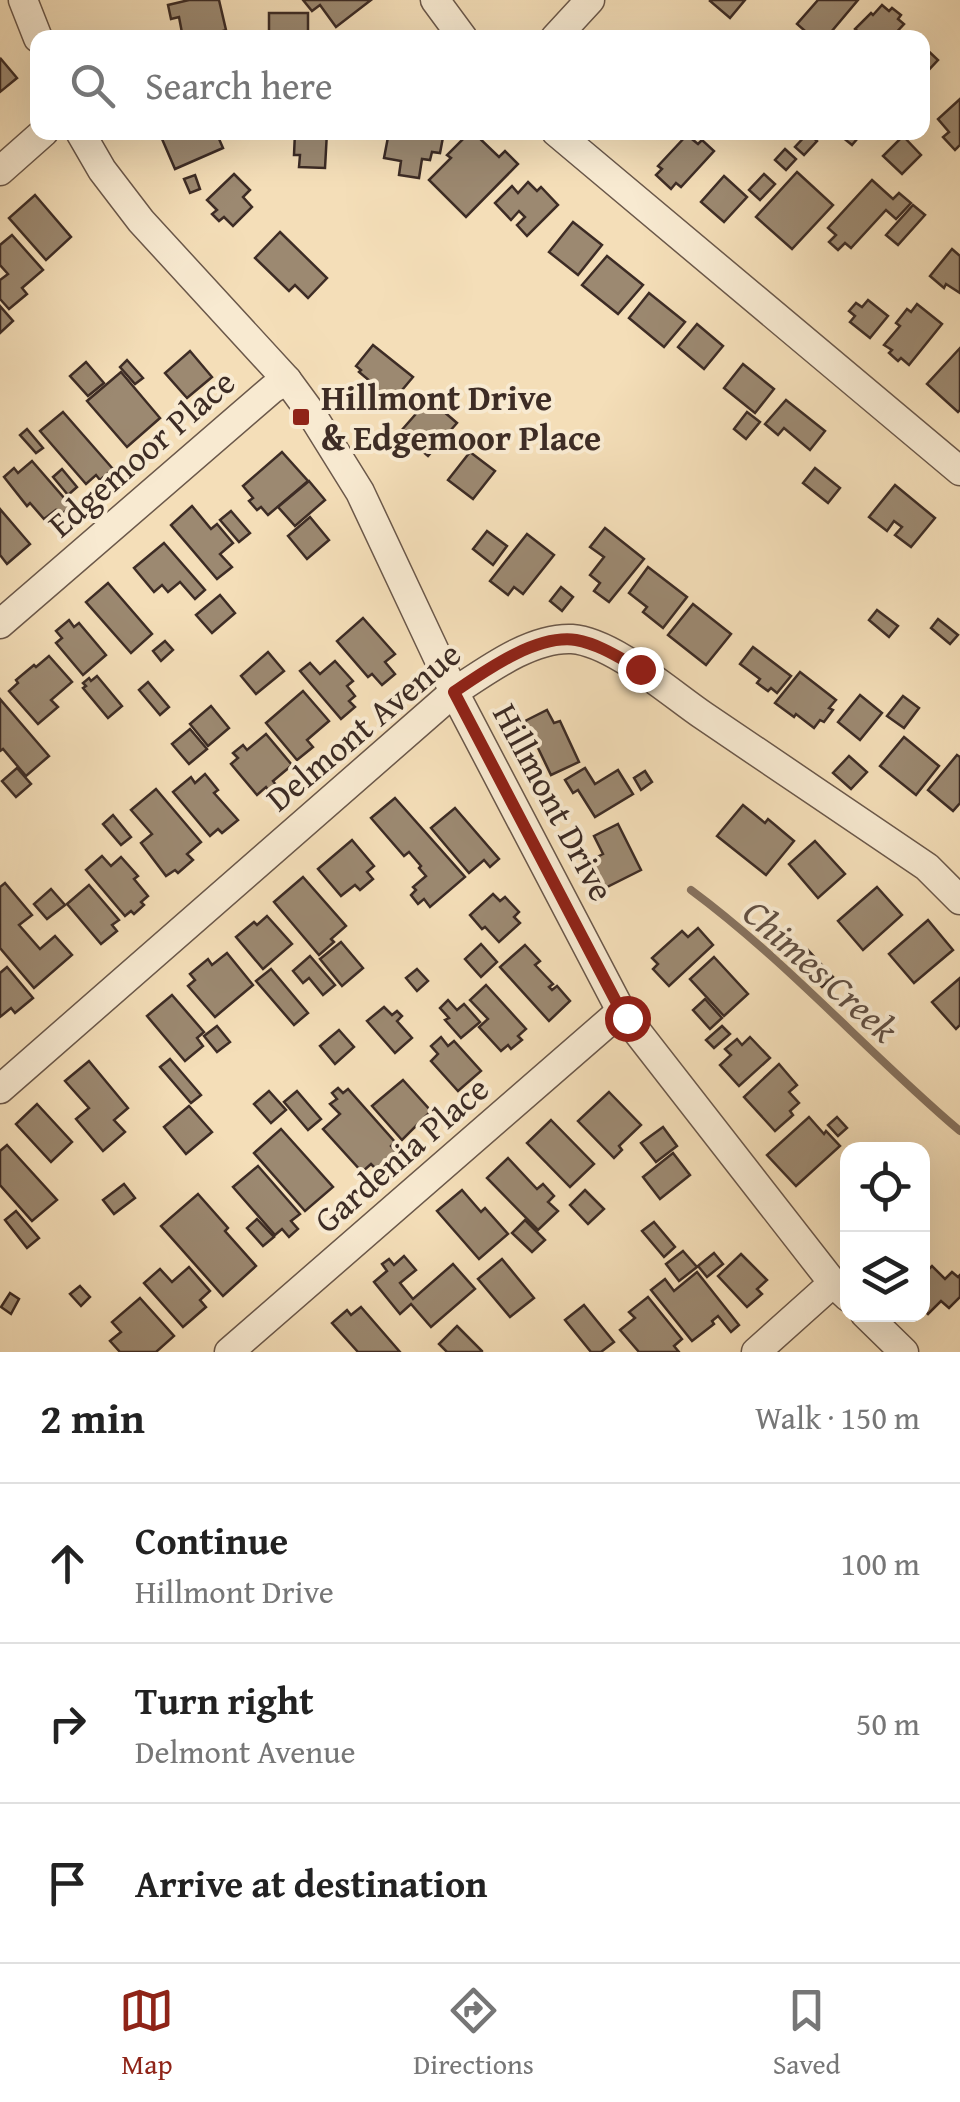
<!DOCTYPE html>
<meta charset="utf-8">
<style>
body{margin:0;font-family:"Gentium Book Plus",serif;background:#f6f6f6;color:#222}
.controls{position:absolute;right:30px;bottom:30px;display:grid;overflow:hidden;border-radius:20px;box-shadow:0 10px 40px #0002}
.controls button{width:90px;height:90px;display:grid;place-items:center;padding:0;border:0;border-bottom:2px solid #e0e0e0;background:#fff;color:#222;font:50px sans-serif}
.stop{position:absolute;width:30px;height:30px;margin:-22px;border:8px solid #8f2418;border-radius:50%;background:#fff}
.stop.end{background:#8f2418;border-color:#fff;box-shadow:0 2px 10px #0008}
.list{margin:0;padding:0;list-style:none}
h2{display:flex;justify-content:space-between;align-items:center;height:130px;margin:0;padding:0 40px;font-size:42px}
h2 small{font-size:32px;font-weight:400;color:#767676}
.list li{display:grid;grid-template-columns:65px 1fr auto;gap:30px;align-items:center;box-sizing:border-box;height:160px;padding:0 40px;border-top:2px solid #e0e0e0}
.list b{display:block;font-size:38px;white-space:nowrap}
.list p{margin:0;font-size:32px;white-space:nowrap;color:#767676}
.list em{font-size:32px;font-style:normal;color:#767676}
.icon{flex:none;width:55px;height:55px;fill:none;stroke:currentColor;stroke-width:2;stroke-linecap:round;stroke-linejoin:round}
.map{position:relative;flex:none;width:960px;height:1352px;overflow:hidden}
.search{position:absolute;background:#fff;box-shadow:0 10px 40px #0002;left:30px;right:30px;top:30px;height:110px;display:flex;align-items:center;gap:25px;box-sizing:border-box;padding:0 35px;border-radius:20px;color:#767676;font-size:38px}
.sheet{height:610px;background:#fff}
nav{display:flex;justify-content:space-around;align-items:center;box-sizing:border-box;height:140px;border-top:2px solid #e0e0e0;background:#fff;font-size:28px;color:#767676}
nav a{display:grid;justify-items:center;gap:5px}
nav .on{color:#8f2418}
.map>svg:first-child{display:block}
</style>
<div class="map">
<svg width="960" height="1352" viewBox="0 0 960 1352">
<rect width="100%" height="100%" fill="#f4deb8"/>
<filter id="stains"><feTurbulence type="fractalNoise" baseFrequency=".002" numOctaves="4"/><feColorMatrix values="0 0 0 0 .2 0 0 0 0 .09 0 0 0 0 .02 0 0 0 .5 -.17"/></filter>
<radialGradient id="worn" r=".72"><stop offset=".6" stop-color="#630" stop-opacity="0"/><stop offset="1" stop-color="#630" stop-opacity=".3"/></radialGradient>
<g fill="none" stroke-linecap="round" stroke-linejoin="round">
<!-- stream -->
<path stroke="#86725f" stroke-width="8" d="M691 890C788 962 868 1053 960 1131"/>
</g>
<!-- building -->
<g fill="#9c8971" stroke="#3d2c25" stroke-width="2.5">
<path d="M189 0H219L226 30 205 37V35L183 38 179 17 171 19 168 5Z"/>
<path d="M303 0H371L336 27 320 5 312 11Z"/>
<path d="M711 0H745L730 18 710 1Z"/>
<path d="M818 0H858L826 38H813L797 24Z"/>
<path d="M882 5 889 11 892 8 901 15 898 19 904 24 891 38H865L855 29 871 13 873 15Z"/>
<rect x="269" y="13" width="39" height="25"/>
<path d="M922 45 938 60 922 77Z"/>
<path d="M1 59 17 78 0 92V61Z"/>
<path d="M960 99V145L955 150 943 137 949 132 938 119Z"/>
<path d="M159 132H216L223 148 175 169Z"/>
<path d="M295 132H327L325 168 299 167 300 155H294Z"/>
<path d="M389 132H444L440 153 432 152 430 160 422 159 419 178 399 175 401 161 384 158Z"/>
<path d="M470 132H473L499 157 505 151 518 164 466 217 429 180 451 158 447 155Z"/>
<path d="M836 132H863L852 145Z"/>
<path d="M808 133 817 141 804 155 795 147Z"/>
<path d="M687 135 698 144 702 140 714 151 681 187 676 183 671 189 656 175 662 169 658 166Z"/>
<path d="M903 136 921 155 902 174 883 156Z"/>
<path d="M785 149 796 159 786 170 775 160Z"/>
<path d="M797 172 833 205 792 249 756 217Z"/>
<path d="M234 174 250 190 243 197 252 207 233 226 224 217 219 221 212 214 217 210 207 200Z"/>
<path d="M764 174 775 184 760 200 749 190Z"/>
<path d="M195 175 200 189 190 193 184 179Z"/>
<path d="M724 176 747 197 724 222 701 202Z"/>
<path d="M872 180 893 199 899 193 911 203 896 219 886 210 851 248 845 243 838 250 829 242 836 235 828 228Z"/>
<path d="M528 182 537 191 541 187 558 205 527 236 517 225 525 217 519 211 511 220 495 203 512 186 518 193Z"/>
<path d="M35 195 71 237 46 260 9 218Z"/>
<path d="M913 205 925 215 898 245 886 235Z"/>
<path d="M573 222 602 245 578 275 549 252Z"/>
<path d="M280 232 327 278 308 298 295 285 289 291 255 258Z"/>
<path d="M12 235 43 270 22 288 27 294 9 309 0 299V280L8 274 0 265V245Z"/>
<path d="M952 249 960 256V293L946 284 944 288 930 276Z"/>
<path d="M607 256 643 285 618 314 582 285Z"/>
<path d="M649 293 685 322 664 347 629 318Z"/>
<path d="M868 300 888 316 870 338 850 322 855 316 849 311 856 303 862 307Z"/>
<path d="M917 304 942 324 909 365 901 358 898 361 889 353 892 350 884 345 900 326 896 323 907 309 911 312Z"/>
<path d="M0 306 13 321 0 333Z"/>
<path d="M697 324 723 346 704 369 678 347Z"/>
<path d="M373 345 413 377 387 408 374 398 376 395 366 388 371 382 359 372 361 370 356 366Z"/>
<path d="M960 348V410L958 412 927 384Z"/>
<path d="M190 351 212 377 187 398 165 373Z"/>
<path d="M127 360 143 378 135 384 120 367Z"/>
<path d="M86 362 104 383 88 396 70 376Z"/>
<path d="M743 364 774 389 755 413 724 388Z"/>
<path d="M121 372 160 418 127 447 87 401Z"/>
<path d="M429 399 457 423 428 456 400 432Z"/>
<path d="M786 400 825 431 810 450 784 428 778 435 765 424Z"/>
<path d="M63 412 113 469 100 480 96 475 86 484 40 431Z"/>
<path d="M747 412 760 422 746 439 734 429Z"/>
<path d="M27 429 43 448 36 453 20 435Z"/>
<path d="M282 452 308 481 268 515 261 507 257 510 249 501 253 498 243 486Z"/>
<path d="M470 452 495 471 473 499 448 480Z"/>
<path d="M32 461 71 506 61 515 56 510 44 519 30 503 27 506 4 477 14 468 18 473Z"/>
<path d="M815 468 840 488 828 503 803 483Z"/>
<path d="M62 469 77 487 68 495 53 477Z"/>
<path d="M309 481 325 500 295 526 278 507Z"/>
<path d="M895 485 935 518 911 547 895 535 902 527 894 521 887 531 869 517Z"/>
<path d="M192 506 211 529 217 524 233 543 220 554 232 567 217 579 171 525Z"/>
<path d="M0 509 30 544 7 564 0 555Z"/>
<path d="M231 511 250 533 239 542 220 520Z"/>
<path d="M310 517 329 540 307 559 288 536Z"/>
<path d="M605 528 644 559 609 602 594 591 600 583 590 575 604 557 590 547Z"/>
<path d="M487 531 507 546 493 565 473 549Z"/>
<path d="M527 534 554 555 523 594 514 587 508 595 490 581Z"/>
<path d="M164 543 205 590 195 599 180 582 168 592 162 585 154 592 134 568Z"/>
<path d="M648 567 687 597 663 628 643 612 647 607 629 593Z"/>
<path d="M108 583 152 634 131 653 86 602Z"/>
<path d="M561 587 573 597 562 611 550 601Z"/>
<path d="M220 595 235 613 212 633 196 615Z"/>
<path d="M693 604 731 634 706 665 668 635Z"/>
<path d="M877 610 898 626 889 637 869 620Z"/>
<path d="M363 618 395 654 385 662 395 674 382 685 372 674 368 677 337 641Z"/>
<path d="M938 619 958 635 950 644 931 628Z"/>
<path d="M69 620 74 627 79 623 106 655 83 675 56 643 62 638 56 631Z"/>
<path d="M165 641 173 650 161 661 153 651Z"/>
<path d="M753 647 791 676 777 693 771 688 768 691 757 683 760 679 740 664Z"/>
<path d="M268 652 284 671 256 694 241 676Z"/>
<path d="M49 656 72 682 51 700 58 707 38 724 9 691 18 683 16 680 34 665 36 667Z"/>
<path d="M335 661 353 681 347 686 355 696 349 701 355 707 341 719 300 671 310 663 320 674Z"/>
<path d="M800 672 836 700 829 708 833 710 824 722 820 720 814 728 796 714 794 717 775 703Z"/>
<path d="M97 676 122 706 108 718 83 688 86 686 83 683 89 678 91 681Z"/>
<path d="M148 682 169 707 160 715 139 690Z"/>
<path d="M303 691 329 721 307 740 313 747 297 760 266 723Z"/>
<path d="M860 695 882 713 860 740 838 722Z"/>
<path d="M903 696 919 708 904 728 887 716Z"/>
<path d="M0 699 49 756 26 776 3 749 0 751Z"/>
<path d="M211 706 229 728 208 746 190 724Z"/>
<path d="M547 710 554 723 560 721 579 762 551 775 525 721Z"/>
<path d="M190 729 207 749 189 764 172 744Z"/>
<path d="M266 734 292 765 273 781 276 785 269 791 266 787 257 795 231 764 238 758 233 753 243 745 247 750Z"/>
<path d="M904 737 939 766 916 795 880 766Z"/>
<path d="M957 755 960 757V803L953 811 928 790Z"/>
<path d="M849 756 867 772 851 789 833 773Z"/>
<path d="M17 768 31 784 16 797 2 781Z"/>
<path d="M585 768 595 784 618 770 633 794 595 817 578 790 573 793 565 780Z"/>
<path d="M645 771 652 782 641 790 634 778Z"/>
<path d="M205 774 218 790 214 793 238 820 222 833 218 829 210 836 173 792 191 777 195 783Z"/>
<path d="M156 789 201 842 187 854 193 860 178 873 175 870 166 876 141 843 152 834 131 810Z"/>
<path d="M395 798 465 877 430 907 424 899 418 904 411 895 416 890 413 887 426 876 419 868 421 866 409 852 404 856 371 818Z"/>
<path d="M743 805 765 823 768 819 794 841 766 875 717 836Z"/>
<path d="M455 808 499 859 490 867 484 860 469 873 431 828Z"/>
<path d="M113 815 131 837 121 845 103 824Z"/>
<path d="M618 824 641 870 603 889 589 861 603 854 594 836Z"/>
<path d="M352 840 374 866 367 872 373 879 360 890 355 885 341 896 318 869Z"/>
<path d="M815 841 845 874 818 898 789 864Z"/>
<path d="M102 856 111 866 121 857 138 876 134 879 148 896 141 902 144 905 134 914 131 911 125 916 86 870Z"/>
<path d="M303 877 346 926 331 939 334 942 319 955 274 902Z"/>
<path d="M5 883 32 915 19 925 40 949 55 936 72 955 34 988 0 948V887Z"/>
<path d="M89 885 119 920 112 925 117 931 101 944 67 904Z"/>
<path d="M877 887 902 915 863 950 838 921Z"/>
<path d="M51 889 65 905 47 919 34 904Z"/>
<path d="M493 894 500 901 505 897 519 912 514 917 520 923 499 942 485 927 482 929 470 915Z"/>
<path d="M267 916 292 944 263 969 236 937 254 922 257 925Z"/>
<path d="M928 920 953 950 914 983 889 954Z"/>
<path d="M698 928 713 945 669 986 653 969 658 964 652 958 682 931 688 937Z"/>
<path d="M341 942 363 968 342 986 320 959Z"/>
<path d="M481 944 497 962 481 977 465 959Z"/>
<path d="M525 945 540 961 535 965 553 984 549 987 552 990 557 986 570 1001 549 1021 500 967Z"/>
<path d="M808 950 833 977 822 987 798 960Z"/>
<path d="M227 953 253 985 215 1017 188 986 195 980 190 974 208 959 212 965Z"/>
<path d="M310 956 335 985 323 995 309 978 303 983 293 971Z"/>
<path d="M714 957 748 994 724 1016 690 979Z"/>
<path d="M7 967 33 998 15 1013 11 1008 0 1017V973Z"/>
<path d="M271 969 308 1013 294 1025 256 981Z"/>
<path d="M417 969 428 981 417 991 406 978Z"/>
<path d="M960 978V1025L956 1029 932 1002Z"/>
<path d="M486 985 526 1029 518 1036 522 1040 511 1049 508 1045 501 1051 479 1027 488 1019 470 1000Z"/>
<path d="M172 995 204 1032 197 1038 203 1046 185 1061 147 1016Z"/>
<path d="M705 999 722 1018 710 1029 693 1010Z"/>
<path d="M448 1000 457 1010 464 1004 480 1022 461 1038 445 1020 449 1018 440 1008Z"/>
<path d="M384 1007 392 1015 397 1011 402 1016 397 1021 412 1038 395 1053 367 1021Z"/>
<path d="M217 1026 230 1042 217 1052 204 1036Z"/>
<path d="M722 1026 730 1034 714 1048 706 1040Z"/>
<path d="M339 1030 354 1047 335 1064 320 1046Z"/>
<path d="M441 1037 448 1046 454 1041 481 1071 458 1091 431 1061 438 1054 431 1046Z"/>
<path d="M750 1037 770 1058 739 1086 720 1065 731 1055 725 1049 737 1039 742 1045Z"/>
<path d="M170 1059 201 1095 191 1103 160 1067Z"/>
<path d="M89 1061 128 1108 114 1120 125 1132 103 1151 76 1119 89 1108 65 1081Z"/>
<path d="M779 1064 797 1085 789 1092 799 1103 790 1111 793 1115 775 1131 744 1097Z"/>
<path d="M403 1080 431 1111 402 1140 372 1106Z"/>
<path d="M338 1088 343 1093 348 1089 395 1142 391 1146 397 1153 377 1170 371 1164 362 1172 323 1129 340 1114 330 1104 337 1099 332 1093Z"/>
<path d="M269 1091 286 1110 271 1123 254 1104Z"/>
<path d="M297 1091 321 1119 308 1130 284 1102Z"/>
<path d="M609 1092 641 1125 619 1146 622 1150 614 1158 578 1121Z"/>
<path d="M37 1104 72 1142 51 1162 16 1124Z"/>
<path d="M189 1106 212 1132 186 1154 164 1127Z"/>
<path d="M809 1117 824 1134 826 1131 840 1146 796 1186 767 1155Z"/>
<path d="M837 1117 847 1128 838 1136 828 1125Z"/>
<path d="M551 1120 594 1164 570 1187 527 1143Z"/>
<path d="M663 1127 677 1146 656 1162 641 1143Z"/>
<path d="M281 1129 333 1187 305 1211 254 1153Z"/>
<path d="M7 1145 57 1200 32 1221 0 1185V1151Z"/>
<path d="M673 1153 690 1175 660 1199 643 1177Z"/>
<path d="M508 1158 537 1189 543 1184 554 1196 548 1202 558 1211 538 1230 487 1178Z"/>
<path d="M258 1166 300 1214 291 1221 298 1229 289 1237 282 1229 275 1235 233 1187Z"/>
<path d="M124 1184 135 1198 114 1214 103 1200Z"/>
<path d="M462 1190 481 1212 485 1208 508 1234 479 1259 437 1211Z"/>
<path d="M585 1190 604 1209 588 1224 570 1205Z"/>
<path d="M198 1194 228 1228 225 1231 256 1266 223 1296 161 1226Z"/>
<path d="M16 1211 39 1238 27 1248 5 1220Z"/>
<path d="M257 1219 274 1237 263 1246 247 1228Z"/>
<path d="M525 1220 545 1240 532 1252 512 1233Z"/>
<path d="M654 1222 675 1247 664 1257 642 1231Z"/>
<path d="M683 1251 697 1267 679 1281 666 1264Z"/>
<path d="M714 1253 723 1264 707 1277 698 1266Z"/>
<path d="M741 1254 767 1280 757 1289 762 1294 747 1307 718 1276Z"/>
<path d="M404 1256 416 1270 400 1283 413 1299 453 1264 475 1289 431 1327 411 1304 400 1314 374 1282 387 1271 382 1264 389 1259 394 1265Z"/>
<path d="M502 1259 534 1298 510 1317 478 1279Z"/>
<path d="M922 1262 929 1269 932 1266 945 1279 952 1272 958 1277 960 1275V1297L949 1308 941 1301 928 1314 922 1309Z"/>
<path d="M189 1267 210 1291 200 1300 206 1307 183 1327 144 1283 160 1269 172 1282Z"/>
<path d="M697 1272 739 1325 731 1332 718 1316 712 1321 714 1324 692 1341 651 1290 665 1279 674 1291Z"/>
<path d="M80 1286 90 1297 81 1306 70 1294Z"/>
<path d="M10 1293 19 1299 11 1314 1 1307Z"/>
<path d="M648 1297 682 1339 674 1346 679 1352H639L620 1330 635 1318 629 1312Z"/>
<path d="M140 1298 174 1336 156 1352H120L110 1341 121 1332 112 1322Z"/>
<path d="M584 1305 614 1342 601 1352H591L565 1320Z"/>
<path d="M361 1307 400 1352H358L332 1323 347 1310 351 1315Z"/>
<path d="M457 1326 482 1351V1352H447L439 1344Z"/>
</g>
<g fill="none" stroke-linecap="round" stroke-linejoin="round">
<defs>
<g id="minor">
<path d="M23 0 38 38"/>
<path d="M435 0 463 38"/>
<path d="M555 38 590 0"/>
<path d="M80 132 102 170 141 221 287 380 309 410 360 492 454 692 621 1011 833 1283 848 1297"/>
<path d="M556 132 960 471"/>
<path d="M0 171 44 132"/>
<path d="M0 624 272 389 287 380"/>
<path d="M0 1089 454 692C486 671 531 637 572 639 613 642 670 693 704 716 778 766 853 817 927 867L960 900"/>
<path d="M865 1314 904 1352"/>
<path d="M229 1352 621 1011"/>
<path d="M756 1352 833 1283"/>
</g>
</defs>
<!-- minor casing -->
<use href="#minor" stroke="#6b584a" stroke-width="31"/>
<!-- minor -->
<use href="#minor" stroke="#f8ead1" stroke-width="28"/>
</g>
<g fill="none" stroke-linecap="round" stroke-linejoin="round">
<!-- route -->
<path stroke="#8f2418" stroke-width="12" d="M627 1018 621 1011 454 692C485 671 536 634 576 640 599 644 620 658 640 669"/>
</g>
<!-- markers -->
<rect fill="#8f2418" stroke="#f8ead1" stroke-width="4" x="291" y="407" width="20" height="20" rx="5"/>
<g text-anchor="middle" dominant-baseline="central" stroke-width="8" stroke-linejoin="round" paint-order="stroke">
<!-- poi labels -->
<g font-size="35" font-weight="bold" fill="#3d2c25" stroke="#f8ead1" text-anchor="start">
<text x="321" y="397">Hillmont Drive<tspan x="321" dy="40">&amp; Edgemoor Place</tspan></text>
</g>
<!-- street labels -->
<g font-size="35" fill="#3d2c25" stroke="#f8ead1">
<text transform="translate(141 453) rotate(-41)">Edgemoor Place</text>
<text transform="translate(363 726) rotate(-40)">Delmont Avenue</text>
<text transform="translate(554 802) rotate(62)">Hillmont Drive</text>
<text transform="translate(401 1154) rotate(-41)">Gardenia Place</text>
</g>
<!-- water labels -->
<g font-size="38" font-style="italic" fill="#614f42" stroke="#f8ead1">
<text transform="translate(821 970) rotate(42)">Chimes Creek</text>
</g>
</g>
<rect width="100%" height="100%" filter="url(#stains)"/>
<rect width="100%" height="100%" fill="url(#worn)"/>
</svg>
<div class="controls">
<button><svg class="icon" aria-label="locate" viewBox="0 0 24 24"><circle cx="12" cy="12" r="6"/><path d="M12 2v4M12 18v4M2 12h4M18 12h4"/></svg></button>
<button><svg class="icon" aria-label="layers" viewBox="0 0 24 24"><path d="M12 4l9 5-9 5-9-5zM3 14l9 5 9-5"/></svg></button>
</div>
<div class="stop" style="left:627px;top:1018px"></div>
<div class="stop end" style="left:640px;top:669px"></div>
<div class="search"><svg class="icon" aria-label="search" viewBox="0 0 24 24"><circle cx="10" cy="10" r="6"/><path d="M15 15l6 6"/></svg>Search here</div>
</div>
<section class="sheet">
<h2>2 min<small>Walk · 150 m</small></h2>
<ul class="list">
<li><svg class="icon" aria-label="ahead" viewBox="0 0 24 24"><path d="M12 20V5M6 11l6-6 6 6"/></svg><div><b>Continue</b><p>Hillmont Drive</p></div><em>100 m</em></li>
<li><svg class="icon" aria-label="right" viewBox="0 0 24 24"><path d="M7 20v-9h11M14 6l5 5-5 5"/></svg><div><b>Turn right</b><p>Delmont Avenue</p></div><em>50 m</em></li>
<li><svg class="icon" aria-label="arrive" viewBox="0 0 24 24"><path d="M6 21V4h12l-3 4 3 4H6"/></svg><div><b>Arrive at destination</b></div></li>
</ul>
</section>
<nav>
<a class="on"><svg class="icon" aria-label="map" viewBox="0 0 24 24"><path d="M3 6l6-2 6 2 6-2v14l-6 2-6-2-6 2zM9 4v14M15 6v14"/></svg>Map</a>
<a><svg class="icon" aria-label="directions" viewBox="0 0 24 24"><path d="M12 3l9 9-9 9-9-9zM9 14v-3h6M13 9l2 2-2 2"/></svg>Directions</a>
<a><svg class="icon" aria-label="saved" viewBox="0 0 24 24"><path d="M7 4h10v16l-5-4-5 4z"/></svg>Saved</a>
</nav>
